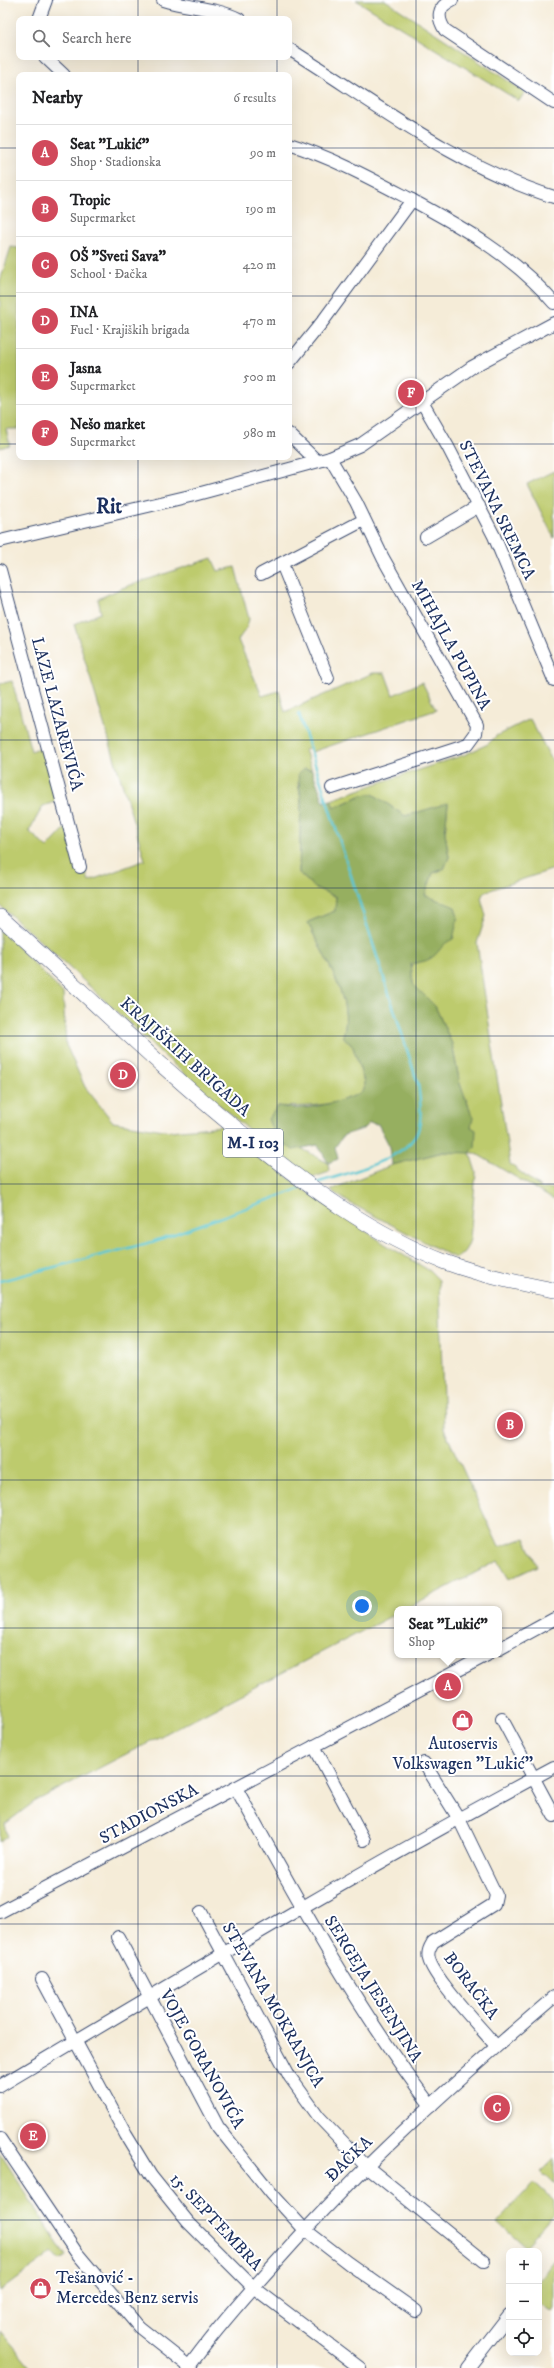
<!DOCTYPE html>
<meta charset="utf-8">
<style>
body{margin:0;font-family:"IM FELL DW Pica",serif;background:#f2f2f2;color:#202124}
.controls{position:absolute;right:12px;bottom:12px;display:grid;overflow:hidden;border-radius:8px;box-shadow:0 4px 16px #0002}
.controls button{width:36px;height:36px;display:grid;place-items:center;padding:0;border:0;border-bottom:1px solid #e0e0e0;background:#fff;color:#202124;font:20px sans-serif}
.you{position:absolute;left:362px;top:1606px;width:14px;height:14px;margin:-10px;border:3px solid #fff;border-radius:50%;background:#1a73e8;box-shadow:0 0 0 6px #1a73e833}
.badge{display:grid;place-items:center;width:26px;height:26px;border-radius:50%;background:#d1495b;color:#fff;font-size:13px;font-weight:700}
.pin{position:absolute;translate:-50% -50%;border:2px solid #fff;box-shadow:0 1px 4px #0006}
.popup{position:absolute;left:394px;top:1606px;width:108px;height:52px;box-sizing:border-box;display:grid;place-content:center;border-radius:8px;background:#fff;filter:drop-shadow(0 1px 3px #0005);font-size:13px;white-space:nowrap;color:#757577}
.popup b{font-size:15px;color:#202124}
.popup::after{content:'';position:absolute;left:50%;top:100%;margin-left:-8px;border:8px solid transparent;border-top-color:#fff}
.list{margin:0;padding:0;list-style:none}
h2{display:flex;justify-content:space-between;align-items:center;height:52px;margin:0;padding:0 16px;font-size:17px}
h2 small{font-size:13px;font-weight:400;color:#757577}
.list li{display:grid;grid-template-columns:26px 1fr auto;gap:12px;align-items:center;box-sizing:border-box;height:56px;padding:0 16px;border-top:1px solid #e0e0e0}
.list b{display:block;font-size:15px;white-space:nowrap}
.list p{margin:0;font-size:13px;white-space:nowrap;color:#757577}
.list em{font-size:13px;font-style:normal;color:#757577}
.icon{flex:none;width:22px;height:22px;fill:none;stroke:currentColor;stroke-width:2;stroke-linecap:round;stroke-linejoin:round}
.map{position:relative;flex:none;width:554px;height:2368px;overflow:hidden}
.search{position:absolute;background:#fff;box-shadow:0 4px 16px #0002;left:16px;top:16px;width:276px;height:44px;display:flex;align-items:center;gap:10px;box-sizing:border-box;padding:0 14px;border-radius:8px;color:#757577;font-size:15px}
.panel{position:absolute;background:#fff;box-shadow:0 4px 16px #0002;left:16px;top:72px;width:276px;height:388px;border-radius:8px}
.map>svg:first-child{display:block}
</style>
<div class="map">
<svg width="554" height="2368" viewBox="0 0 554 2368">
<rect width="100%" height="100%" fill="#fff"/>
<filter id="ink" filterUnits="userSpaceOnUse"><feTurbulence type="fractalNoise" baseFrequency=".025" numOctaves="2"/><feDisplacementMap in="SourceGraphic" scale="8" xChannelSelector="R" yChannelSelector="G"/><feConvolveMatrix kernelMatrix="1 2 1 2 8 2 1 2 1" color-interpolation-filters="sRGB"/></filter>
<filter id="wash" filterUnits="userSpaceOnUse"><feTurbulence type="fractalNoise" baseFrequency=".012" numOctaves="4" result="noise"/><feDisplacementMap in="SourceGraphic" scale="16" xChannelSelector="R" yChannelSelector="G"/><feGaussianBlur stdDeviation="0.9" result="paint"/><feColorMatrix in="noise" values="0 0 0 0 0 0 0 0 0 0 0 0 0 0 0 0 0 1.4 0 .05"/><feComposite in="paint" operator="in"/></filter>
<g filter="url(#wash)">
<rect width="100%" height="100%" fill="#f5ecd8"/>
<!-- green -->
<g fill="#bdcb6d" stroke="#6c7d66">
<path d="M356 0H385L525 92 519 101Z"/>
<path d="M11 247 19 248V429H6L10 445 0 448V281Z"/>
<path d="M554 471V538L527 484Z"/>
<path d="M212 558 218 571 235 567 249 619 247 627 238 640 262 696 279 691 285 712 373 673H385L393 695 422 682 436 710 312 752 310 748 305 750 312 770 303 769 298 783 301 800 299 873 314 887 336 897 335 911 308 922C322 956 355 999 343 1036L353 1047 364 1082V1090C347 1105 301 1108 278 1106L275 1137C285 1142 288 1151 301 1148L328 1163 329 1172 312 1178C199 1098 105 995 0 906V684L12 681 31 751 45 746 63 799 43 806 29 831 47 848 70 823 89 881 145 860 74 624 101 613 98 599 122 588Z"/>
<path d="M530 719 554 764V869L484 892 481 898 486 916 477 943 510 1164 542 1189 554 1188V1200L475 1153H470L476 1172 470 1239C468 1247 463 1256 455 1258L348 1202 330 1190 392 1165 443 1152 458 1153 471 1127 470 1109 460 1084 452 1044 435 1006 413 984 411 963C427 961 433 957 443 944L425 895 433 873 444 869 449 857 445 833 448 804 405 816 373 794 362 795 334 808 331 800 372 785 464 755 488 744 496 736Z"/>
<path d="M0 929 63 993 66 1045 85 1087 113 1122 170 1131 223 1126 298 1185 385 1244 430 1271 439 1280 444 1429 499 1547 525 1538 537 1566 509 1579 498 1561 405 1609H397V1613L34 1802 5 1824 8 1837 0 1842Z"/>
<path d="M0 2153 66 2256 60 2260 53 2252 0 2292Z"/>
<path d="M554 2159V2185L541 2172Z"/>
<path d="M534 2182 554 2201V2214L525 2246 498 2222Z"/>
<path d="M554 2260V2309L552 2312 539 2303V2281Z"/>
<path d="M0 2331 31 2368H0Z"/>
</g>
<!-- forest -->
<path fill="#96af60" stroke="#586f5f" d="M303 769 312 770 324 802 331 800 334 808 362 795 373 794 405 816 448 803 445 833 449 857 444 869 433 873 425 895 455 907 458 917 453 939C442 944 443 947 435 955 428 962 419 962 411 964L413 984 435 1006 452 1044 460 1084 473 1118 471 1127 476 1130 475 1147 470 1153 443 1152 392 1165 390 1147 378 1124 369 1123 363 1129 344 1135 335 1147 338 1159 328 1163 318 1145 293 1150 275 1137 268 1119 278 1106C285 1107 293 1109 300 1108 315 1108 354 1099 364 1090V1082L353 1047 343 1036C355 1000 322 956 308 922L335 911 336 897 314 887 299 873 301 800 298 774Z"/>
<g fill="none" stroke-linecap="round" stroke-linejoin="round">
<!-- stream -->
<g stroke="#5cc8d4" stroke-width="2.5">
<path d="M299 714 418 1084C420 1099 423 1119 417 1133 404 1161 343 1174 316 1183"/>
<path d="M0 1281 152 1242 299 1189"/>
</g>
</g>
</g>
<g filter="url(#ink)">
<g fill="none" stroke-linecap="round" stroke-linejoin="round">
<defs>
<g id="minor">
<path d="M163 0C188 8 215 7 239 19"/>
<path d="M452 0C437 7 437 18 445 30L554 103"/>
<path d="M39 19 46 0"/>
<path d="M289 49C374 102 457 167 554 197"/>
<path d="M45 57 64 75"/>
<path d="M289 144C331 157 370 178 408 198 462 227 514 256 554 303"/>
<path d="M289 363 323 321 412 200"/>
<path d="M422 402 448 447 494 536 554 680"/>
<path d="M289 434 317 461"/>
<path d="M330 458 356 502 383 558 477 725 476 733 468 744 332 788"/>
<path d="M426 537 479 506"/>
<path d="M0 541 190 496 330 458 360 445 472 367 554 323"/>
<path d="M282 564 328 678"/>
<path d="M0 570 80 867"/>
<path d="M261 574 364 520"/>
<path d="M499 1649 554 1619"/>
<path d="M502 1719 554 1816"/>
<path d="M314 1746 364 1840"/>
<path d="M424 1763 459 1819 496 1895 494 1904 433 1942C430 1947 427 1952 429 1959 434 1979 481 2028 496 2046"/>
<path d="M236 1788C297 1898 354 2005 431 2106"/>
<path d="M0 1912 487 1655"/>
<path d="M201 1912 290 2077 319 2117 366 2166 484 2261"/>
<path d="M118 1937 218 2127 272 2194 304 2229 348 2263 416 2311"/>
<path d="M42 1979 126 2135 151 2176 188 2222 253 2287 360 2368"/>
<path d="M0 2086C183 1977 366 1867 554 1767"/>
<path d="M0 2139 76 2252 139 2327 191 2368"/>
<path d="M188 2368C215 2330 247 2294 279 2259 363 2164 458 2079 554 1997"/>
<path d="M468 2368 509 2315"/>
</g>
<path id="major" d="M0 917C83 991 162 1070 249 1139 310 1188 372 1234 445 1262 480 1275 517 1283 554 1290"/>
</defs>
<!-- minor casing -->
<use href="#minor" stroke="#3c4b70" stroke-width="14"/>
<!-- major casing -->
<use href="#major" stroke="#3c4b70" stroke-width="16"/>
<!-- minor -->
<use href="#minor" stroke="#fff" stroke-width="12"/>
<!-- major -->
<use href="#major" stroke="#fff" stroke-width="15"/>
</g>
</g>
<!-- grid -->
<path fill="none" stroke="#1b2f5e" stroke-width="1" stroke-opacity="0.55" d="M138 0V19M277 0V19M416 0V2368M138 57V75M277 57V75M0 148H19M289 148H554M0 296H19M289 296H554M0 444H19M289 444H554M138 457V2368M277 457V2368M0 592H554M0 740H554M0 888H554M0 1036H554M0 1184H554M0 1332H554M0 1480H554M0 1628H554M0 1776H554M0 1924H554M0 2072H554M0 2220H554"/>
<!-- icons -->
<defs>
<symbol id="shop-disc" viewBox="-11 -11 22 22"><circle r="9.5" fill="#d1495b" stroke="#fff"/><path d="M-5-2.5h2.3a2.7 3.5 0 0 1 5.4 0H5L5.5 6h-11ZM-1.5-2.5h3a1.5 2.3 0 0 0-3 0Z" fill="#fff"/></symbol>
</defs>
<g fill-rule="evenodd">
<use href="#shop-disc" x="450" y="1708" width="25" height="25"/>
<use href="#shop-disc" x="28" y="2276" width="25" height="25"/>
</g>
<g text-anchor="middle" dominant-baseline="central" stroke-width="4" stroke-linejoin="round" paint-order="stroke">
<!-- shield labels -->
<rect fill="#fff" stroke="#5f6d8e" stroke-width="1" x="223" y="1129" width="60" height="28" rx="3"/>
<g font-size="16" font-weight="bold" fill="#1b2f5e">
<text x="253" y="1143">M-I 103</text>
</g>
<!-- street labels -->
<g font-size="17" fill="#1b2f5e" stroke="#fff">
<text transform="translate(497 510) rotate(64)">STEVANA SREMCA</text>
<text transform="translate(451 645) rotate(61)">MIHAJLA PUPINA</text>
<text transform="translate(57 714) rotate(75)">LAZE LAZAREVIĆA</text>
<text transform="translate(185 1057) rotate(42)">KRAJIŠKIH BRIGADA</text>
<text transform="translate(149 1814) rotate(-28)">STADIONSKA</text>
<text transform="translate(471 1986) rotate(53)">BORAČKA</text>
<text transform="translate(373 1989) rotate(58)">SERGEJA JESENJINA</text>
<text transform="translate(273 2005) rotate(60)">STEVANA MOKRANJCA</text>
<text transform="translate(202 2059) rotate(61)">VOJE GORANOVIĆA</text>
<text transform="translate(349 2159) rotate(-44)">ĐAČKA</text>
<text transform="translate(216 2222) rotate(47)">15. SEPTEMBRA</text>
</g>
<!-- poi labels -->
<g font-size="17" fill="#1b2f5e" stroke="#fff">
<text x="463" y="1744">Autoservis<tspan x="463" dy="20">Volkswagen "Lukić"</tspan></text>
<text x="56" y="2278" text-anchor="start">Tešanović -<tspan x="56" dy="20">Mercedes Benz servis</tspan></text>
</g>
<!-- district labels -->
<g font-size="21" font-weight="bold" fill="#1b2f5e" stroke="#fff">
<text x="109" y="507">Rit</text>
</g>
</g>
</svg>
<div class="controls">
<button>+</button>
<button>−</button>
<button><svg class="icon" aria-label="locate" viewBox="0 0 24 24"><circle cx="12" cy="12" r="6"/><path d="M12 2v4M12 18v4M2 12h4M18 12h4"/></svg></button>
</div>
<div class="you"></div>
<div class="pin badge" style="left:448px;top:1686px">A</div>
<div class="popup"><b>Seat &quot;Lukić&quot;</b>Shop</div>
<div class="pin badge" style="left:510px;top:1425px">B</div>
<div class="pin badge" style="left:497px;top:2108px">C</div>
<div class="pin badge" style="left:123px;top:1075px">D</div>
<div class="pin badge" style="left:33px;top:2136px">E</div>
<div class="pin badge" style="left:411px;top:393px">F</div>
<div class="search"><svg class="icon" aria-label="search" viewBox="0 0 24 24"><circle cx="10" cy="10" r="6"/><path d="M15 15l6 6"/></svg>Search here</div>
<section class="panel">
<h2>Nearby<small>6 results</small></h2>
<ul class="list">
<li><span class="badge">A</span><div><b>Seat &quot;Lukić&quot;</b><p>Shop · Stadionska</p></div><em>90 m</em></li>
<li><span class="badge">B</span><div><b>Tropic</b><p>Supermarket</p></div><em>190 m</em></li>
<li><span class="badge">C</span><div><b>OŠ &quot;Sveti Sava&quot;</b><p>School · Đačka</p></div><em>420 m</em></li>
<li><span class="badge">D</span><div><b>INA</b><p>Fuel · Krajiških brigada</p></div><em>470 m</em></li>
<li><span class="badge">E</span><div><b>Jasna</b><p>Supermarket</p></div><em>500 m</em></li>
<li><span class="badge">F</span><div><b>Nešo market</b><p>Supermarket</p></div><em>980 m</em></li>
</ul>
</section>
</div>
